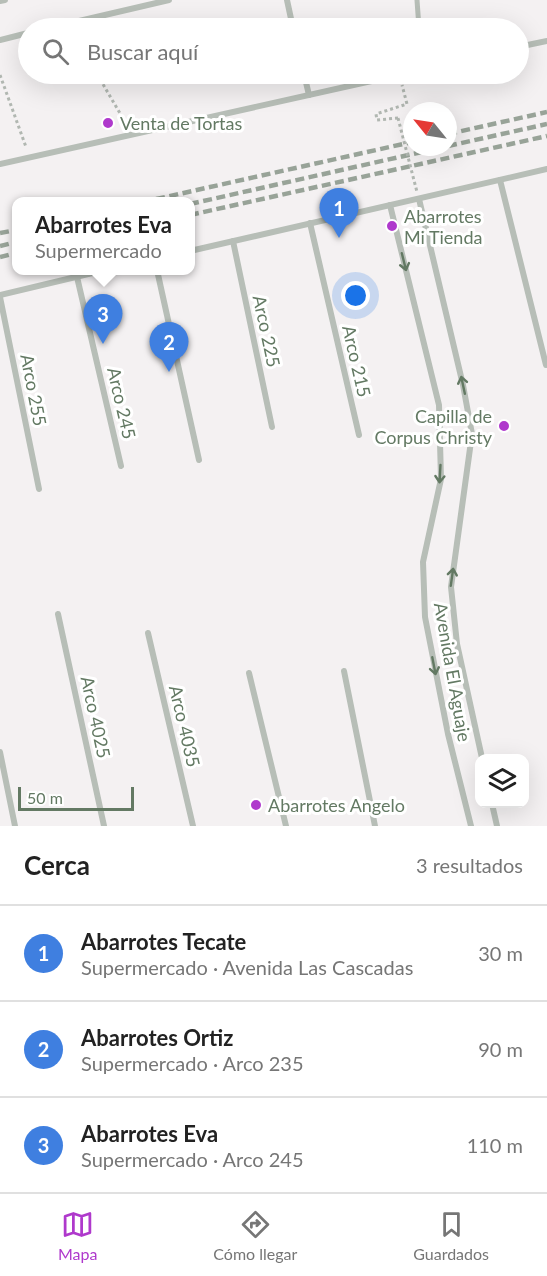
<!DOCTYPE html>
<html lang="es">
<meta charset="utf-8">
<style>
body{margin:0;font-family:Lato,sans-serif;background:#f2f2f2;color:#222}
.controls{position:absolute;right:18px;bottom:18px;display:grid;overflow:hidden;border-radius:12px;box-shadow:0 6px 24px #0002}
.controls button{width:54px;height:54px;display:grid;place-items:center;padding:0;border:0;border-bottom:2px solid #e0e0e0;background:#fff;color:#222;font:30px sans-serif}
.compass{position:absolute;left:403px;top:102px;width:54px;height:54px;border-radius:50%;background:#fff;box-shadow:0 6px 24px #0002;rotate:300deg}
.scale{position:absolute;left:18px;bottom:15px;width:116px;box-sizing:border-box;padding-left:6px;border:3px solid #637963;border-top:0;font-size:16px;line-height:21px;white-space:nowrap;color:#637963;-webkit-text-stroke:4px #fff;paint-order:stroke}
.you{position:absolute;left:356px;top:296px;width:21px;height:21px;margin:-15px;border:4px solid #fff;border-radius:50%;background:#1a73e8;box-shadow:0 0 0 9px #1a73e833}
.badge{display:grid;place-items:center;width:39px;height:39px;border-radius:50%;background:#af39cc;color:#fff;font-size:20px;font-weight:700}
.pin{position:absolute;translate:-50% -50px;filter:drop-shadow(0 2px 3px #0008)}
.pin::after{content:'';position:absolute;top:32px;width:21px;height:18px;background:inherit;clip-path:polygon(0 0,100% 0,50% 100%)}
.popup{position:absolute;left:12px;top:197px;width:183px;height:78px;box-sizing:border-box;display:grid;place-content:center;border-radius:12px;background:#fff;filter:drop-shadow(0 2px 4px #0005);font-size:20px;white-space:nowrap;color:#767676}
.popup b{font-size:22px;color:#222}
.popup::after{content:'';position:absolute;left:50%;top:100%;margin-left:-12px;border:12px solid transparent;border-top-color:#fff}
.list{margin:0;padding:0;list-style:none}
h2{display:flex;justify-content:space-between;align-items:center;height:78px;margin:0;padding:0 24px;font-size:26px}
h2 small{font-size:20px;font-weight:400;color:#767676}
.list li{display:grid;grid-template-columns:39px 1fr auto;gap:18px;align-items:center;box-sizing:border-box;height:96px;padding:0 24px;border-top:2px solid #e0e0e0}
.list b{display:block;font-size:22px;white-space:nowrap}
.list p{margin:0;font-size:20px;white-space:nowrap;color:#767676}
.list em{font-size:20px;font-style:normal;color:#767676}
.icon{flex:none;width:33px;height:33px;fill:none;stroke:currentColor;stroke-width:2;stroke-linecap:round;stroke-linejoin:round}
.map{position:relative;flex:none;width:547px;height:826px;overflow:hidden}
.search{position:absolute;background:#fff;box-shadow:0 6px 24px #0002;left:18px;right:18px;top:18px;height:66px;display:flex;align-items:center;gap:15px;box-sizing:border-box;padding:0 21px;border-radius:33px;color:#767676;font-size:22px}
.sheet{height:366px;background:#fff}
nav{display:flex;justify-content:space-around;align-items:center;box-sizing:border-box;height:84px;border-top:2px solid #e0e0e0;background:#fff;font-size:16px;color:#767676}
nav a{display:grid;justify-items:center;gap:3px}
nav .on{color:#af39cc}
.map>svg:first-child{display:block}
</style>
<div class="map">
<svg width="547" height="826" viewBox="0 0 547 826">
<rect width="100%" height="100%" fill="#f4f1f2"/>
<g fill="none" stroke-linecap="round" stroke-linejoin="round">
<!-- path -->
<g stroke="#b1b7b1" stroke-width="3" stroke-dasharray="3 3" stroke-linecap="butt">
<path d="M97 74 128 127"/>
<path d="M0 75 26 147"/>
<path d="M398 118 377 120 376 114 407 104 402 85"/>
</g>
<!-- pedestrian -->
<path stroke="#b7beb7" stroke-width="5" d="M417 0 419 28"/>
<!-- minor -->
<g stroke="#b7beb7" stroke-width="6">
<path d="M287 0 293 28"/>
<path d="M0 1 5 0"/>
<path d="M49 28 169 0"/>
<path d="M0 40 28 33"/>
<path d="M518 47 547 41"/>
<path d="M304 74 309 95"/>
<path d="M0 164 403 74"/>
<path d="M500 180 546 365"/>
<path d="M419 199 463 385 472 434 451 587 457 644 482 758"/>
<path d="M390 205 439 405 441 479 423 562 425 617 448 734 471 826"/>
<path d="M310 223 359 435"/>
<path d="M233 241 272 427"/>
<path d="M190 251 547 169"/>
<path d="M157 270 199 460"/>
<path d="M77 277 121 466"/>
<path d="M0 295 105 270"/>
<path d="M0 297 39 489"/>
<path d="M58 614 104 826"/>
<path d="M148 633 193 826"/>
<path d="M344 671 375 826"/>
<path d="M249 673 286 826"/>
<path d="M0 752 15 826"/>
<path d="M492 804 497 826"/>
</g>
<!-- rail -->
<g stroke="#98a398" stroke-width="4.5" stroke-dasharray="9 4.5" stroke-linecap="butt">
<path d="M448 134 547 112"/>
<path d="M448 146 547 124"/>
<path d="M143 202 412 142"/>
<path d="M190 204 444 147"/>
<path d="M190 215 547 136"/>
<path d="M0 233 16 230"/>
<path d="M0 246 16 242"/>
<path d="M0 257 16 253"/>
</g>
<!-- path-bridge -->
<path stroke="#b1b7b1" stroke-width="3" stroke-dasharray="3 3" stroke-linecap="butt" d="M398 118 417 192"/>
</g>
<!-- one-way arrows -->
<defs><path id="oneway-shaft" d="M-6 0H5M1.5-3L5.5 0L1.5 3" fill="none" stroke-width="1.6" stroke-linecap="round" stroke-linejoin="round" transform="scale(1.5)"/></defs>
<g stroke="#637963">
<use href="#oneway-shaft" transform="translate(404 262) rotate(76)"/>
<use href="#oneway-shaft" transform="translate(463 385) rotate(-102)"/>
<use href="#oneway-shaft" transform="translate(440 474) rotate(93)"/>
<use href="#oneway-shaft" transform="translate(452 577) rotate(-82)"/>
<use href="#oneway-shaft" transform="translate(434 666) rotate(79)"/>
</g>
<!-- markers -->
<g fill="#af39cc" stroke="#fff" stroke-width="2">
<circle cx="108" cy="123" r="6"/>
<circle cx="392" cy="226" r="6"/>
<circle cx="504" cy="426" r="6"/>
<circle cx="256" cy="805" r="6"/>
</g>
<g text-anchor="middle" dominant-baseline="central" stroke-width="6" stroke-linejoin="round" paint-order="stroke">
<!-- poi labels -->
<g font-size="18" fill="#637963" stroke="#fff" text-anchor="start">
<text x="120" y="123">Venta de Tortas</text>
<text x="404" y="216">Abarrotes<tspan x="404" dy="21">Mi Tienda</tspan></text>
<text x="492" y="416" text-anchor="end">Capilla de<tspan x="492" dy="21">Corpus Christy</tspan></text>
<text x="268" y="805">Abarrotes Angelo</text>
</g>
<!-- street labels -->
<g font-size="18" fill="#637963" stroke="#fff">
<text transform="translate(267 331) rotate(78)">Arco 225</text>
<text transform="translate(357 361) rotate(77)">Arco 215</text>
<text transform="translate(34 390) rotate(79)">Arco 255</text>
<text transform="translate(122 403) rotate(77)">Arco 245</text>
<text transform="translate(453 672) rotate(80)">Avenida El Aguaje</text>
<text transform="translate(96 717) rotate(78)">Arco 4025</text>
<text transform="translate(185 726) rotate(77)">Arco 4035</text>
</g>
</g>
</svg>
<div class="controls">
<button><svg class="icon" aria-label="layers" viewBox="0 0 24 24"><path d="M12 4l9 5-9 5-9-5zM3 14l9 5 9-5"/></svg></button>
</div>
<svg class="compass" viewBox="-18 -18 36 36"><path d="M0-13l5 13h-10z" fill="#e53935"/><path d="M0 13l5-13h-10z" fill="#767676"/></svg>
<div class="scale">50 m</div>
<div class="you"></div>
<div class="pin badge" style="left:339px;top:238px;background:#3f7fe0">1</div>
<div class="pin badge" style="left:169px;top:372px;background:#3f7fe0">2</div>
<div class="pin badge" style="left:103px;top:344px;background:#3f7fe0">3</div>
<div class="popup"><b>Abarrotes Eva</b>Supermercado</div>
<div class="search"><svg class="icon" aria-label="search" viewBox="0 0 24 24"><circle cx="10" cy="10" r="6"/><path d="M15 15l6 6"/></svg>Buscar aquí</div>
</div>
<section class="sheet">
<h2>Cerca<small>3 resultados</small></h2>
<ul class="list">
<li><span class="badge" style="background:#3f7fe0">1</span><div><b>Abarrotes Tecate</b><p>Supermercado · Avenida Las Cascadas</p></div><em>30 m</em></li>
<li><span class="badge" style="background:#3f7fe0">2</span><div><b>Abarrotes Ortiz</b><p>Supermercado · Arco 235</p></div><em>90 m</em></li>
<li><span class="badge" style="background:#3f7fe0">3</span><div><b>Abarrotes Eva</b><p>Supermercado · Arco 245</p></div><em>110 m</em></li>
</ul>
</section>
<nav>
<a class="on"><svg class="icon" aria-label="map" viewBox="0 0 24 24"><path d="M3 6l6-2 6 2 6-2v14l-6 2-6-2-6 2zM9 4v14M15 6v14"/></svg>Mapa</a>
<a><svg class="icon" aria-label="directions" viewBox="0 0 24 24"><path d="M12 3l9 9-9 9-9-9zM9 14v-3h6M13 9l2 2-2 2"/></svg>Cómo llegar</a>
<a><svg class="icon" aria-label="saved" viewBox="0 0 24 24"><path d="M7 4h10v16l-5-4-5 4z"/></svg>Guardados</a>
</nav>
